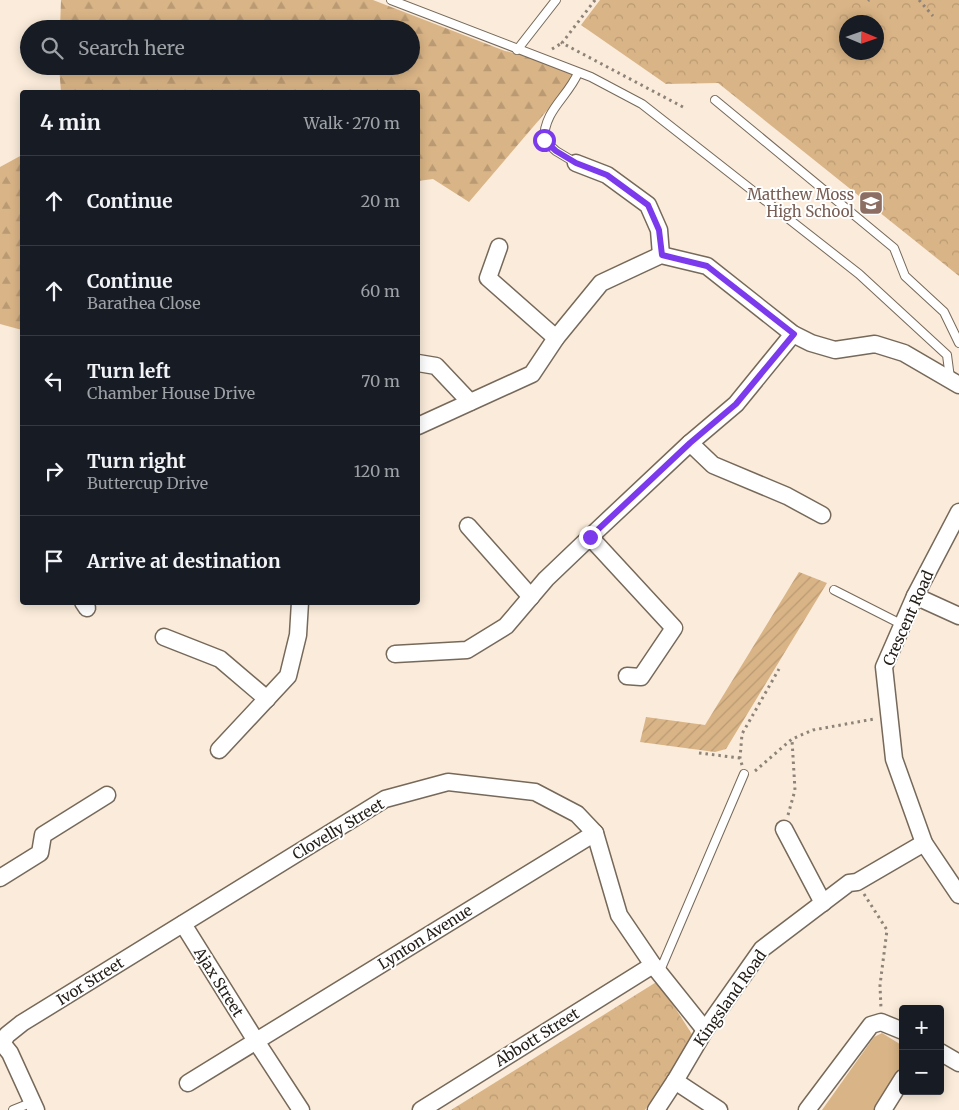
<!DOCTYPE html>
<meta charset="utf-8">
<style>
body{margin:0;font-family:Merriweather,serif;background:#20242c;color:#f1f3f6}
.controls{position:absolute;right:15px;bottom:15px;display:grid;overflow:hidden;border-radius:5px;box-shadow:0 2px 12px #0003}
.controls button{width:45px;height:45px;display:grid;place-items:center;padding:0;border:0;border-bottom:1px solid #363941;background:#171b24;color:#f1f3f6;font:25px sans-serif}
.compass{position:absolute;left:839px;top:15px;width:45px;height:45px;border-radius:50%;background:#171b24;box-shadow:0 2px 12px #0003;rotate:92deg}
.stop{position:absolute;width:15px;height:15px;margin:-11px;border:4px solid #7c3aed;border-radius:50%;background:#fff}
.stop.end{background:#7c3aed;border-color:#fff;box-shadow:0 1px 5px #0008}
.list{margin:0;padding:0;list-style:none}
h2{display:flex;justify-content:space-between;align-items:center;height:65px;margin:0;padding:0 20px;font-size:21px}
h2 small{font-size:16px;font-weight:400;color:#9ea1a6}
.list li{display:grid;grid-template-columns:32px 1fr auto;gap:15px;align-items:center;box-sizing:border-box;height:90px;padding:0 20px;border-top:1px solid #363941}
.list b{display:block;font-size:19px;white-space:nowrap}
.list p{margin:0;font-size:16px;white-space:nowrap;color:#9ea1a6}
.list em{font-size:16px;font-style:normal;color:#9ea1a6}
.icon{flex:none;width:28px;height:28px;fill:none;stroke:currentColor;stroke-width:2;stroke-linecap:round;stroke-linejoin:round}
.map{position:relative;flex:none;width:959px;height:1110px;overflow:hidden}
.search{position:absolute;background:#171b24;box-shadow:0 2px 12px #0003;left:20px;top:20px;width:400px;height:55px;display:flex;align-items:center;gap:12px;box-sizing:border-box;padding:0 18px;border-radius:28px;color:#9ea1a6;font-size:19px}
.panel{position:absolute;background:#171b24;box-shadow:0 2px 12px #0003;left:20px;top:90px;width:400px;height:515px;border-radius:5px}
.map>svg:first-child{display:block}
</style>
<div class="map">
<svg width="959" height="1110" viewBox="0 0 959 1110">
<defs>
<pattern id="forest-firs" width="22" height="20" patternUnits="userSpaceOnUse" patternTransform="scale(1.25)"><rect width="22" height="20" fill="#d9b486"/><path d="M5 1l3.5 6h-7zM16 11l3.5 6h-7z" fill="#ba9a73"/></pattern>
<pattern id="park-crowns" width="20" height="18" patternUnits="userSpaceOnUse" patternTransform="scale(1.25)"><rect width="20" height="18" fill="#d9b486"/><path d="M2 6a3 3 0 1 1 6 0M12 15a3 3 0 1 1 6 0" fill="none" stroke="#ba9a73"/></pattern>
<pattern id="garden-furrows" width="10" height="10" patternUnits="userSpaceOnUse" patternTransform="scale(1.25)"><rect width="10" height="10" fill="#d9b486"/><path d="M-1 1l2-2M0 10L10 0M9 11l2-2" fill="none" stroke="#ba9a73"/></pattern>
</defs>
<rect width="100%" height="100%" fill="#faebda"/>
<!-- grass -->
<path fill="#d9b486" d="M882 1033 903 1046V1065L875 1110H822L874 1037Z"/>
<!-- forest -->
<g fill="url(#forest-firs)">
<path d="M61 0H373L505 51 538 58 572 73 568 86 469 202 433 179 418 181V92H61L59 66H411V29H60Z"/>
<path d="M22 155V330L0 324V167Z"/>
</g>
<!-- park -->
<g fill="url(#park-crowns)" fill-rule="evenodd">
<path d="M600 0H959V276L718 83 666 84 581 25ZM846 22H876V52H846Z"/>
<path d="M658 981 695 1039 645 1110H451Z"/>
</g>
<!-- garden -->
<path fill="url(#garden-furrows)" d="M799 572 827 583 726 749 715 752 640 742 646 717 705 725Z"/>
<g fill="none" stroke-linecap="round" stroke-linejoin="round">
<defs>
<g id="service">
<path d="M391 0 591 77 642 104 859 274 947 355 950 378"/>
<path d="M517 50 556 0"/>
<path d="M715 100 894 248 905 276 944 312 959 343"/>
<path d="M576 163 556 151 544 140C544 110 567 98 578 73"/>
<path d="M834 590 903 625"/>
<path d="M659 973 744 774"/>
<path d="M13 1110 33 1102"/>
</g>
<g id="minor">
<path d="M576 163 607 175 648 205 659 230 661 255"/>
<path d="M499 247 488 278 556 338"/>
<path d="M418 363 436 366 470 402"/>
<path d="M418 426 532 374 556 338 601 283 661 255 707 266 793 334 811 343 835 350 875 344 904 353 959 385"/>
<path d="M690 443 713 465 787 496 822 515"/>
<path d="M959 512 915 596 884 667 894 759 924 843 959 895"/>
<path d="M468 526 531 597"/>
<path d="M590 537 674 628 641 677 627 676"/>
<path d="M915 596 959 616"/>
<path d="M83 602 87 608"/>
<path d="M164 637 220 659 267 699"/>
<path d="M395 654 467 650 506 626 546 579 590 537 690 443 736 404 793 334"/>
<path d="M219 750 288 676 298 635 300 602"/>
<path d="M784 829 823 903"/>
<path d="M0 878 40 853 43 835 107 795"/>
<path d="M183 924 256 1041 301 1110"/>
<path d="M2 1043 7 1035 22 1023 385 799 448 782 535 792 577 814 595 833 619 915 653 965 705 1030"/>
<path d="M2 1043 10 1053 36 1110"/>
<path d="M940 1052 959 1063"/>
<path d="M675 1081 719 1110"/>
<path d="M188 1083 595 833"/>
<path d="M421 1110 653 965"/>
<path d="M656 1110 675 1081 705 1030 762 949 849 883 857 882 924 843"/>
<path d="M807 1110 871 1025 881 1022 903 1031"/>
<path d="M883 1110 903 1078"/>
</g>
</defs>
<!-- service casing -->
<use href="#service" stroke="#76695a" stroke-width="10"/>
<!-- minor casing -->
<use href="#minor" stroke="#76695a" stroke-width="19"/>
<!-- path -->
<g stroke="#8d8378" stroke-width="3" stroke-dasharray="2.5 4" stroke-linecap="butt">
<path d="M595 0 562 43 683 107"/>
<path d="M919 0 933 16"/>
<path d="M868 1 869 0"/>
<path d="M552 49 562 43"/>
<path d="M699 753 740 758"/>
<path d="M742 765 740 758 742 734 779 669"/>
<path d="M755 771 792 739 813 730 874 719"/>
<path d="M788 815 795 790 792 740"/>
<path d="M864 894 887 930 880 985 881 1009"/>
</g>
<!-- service -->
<use href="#service" stroke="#fff" stroke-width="8"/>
<!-- minor -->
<use href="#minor" stroke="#fff" stroke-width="16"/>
</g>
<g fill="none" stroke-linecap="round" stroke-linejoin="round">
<!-- route -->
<path stroke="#7c3aed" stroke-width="6" d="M544 140 556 151 576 163 607 175 648 205 659 230 662 255 707 266 794 334 736 404 690 443 590 537"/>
</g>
<!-- icons -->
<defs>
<symbol id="school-square" viewBox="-11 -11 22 22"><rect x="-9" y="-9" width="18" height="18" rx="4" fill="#8d6e63" stroke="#fff"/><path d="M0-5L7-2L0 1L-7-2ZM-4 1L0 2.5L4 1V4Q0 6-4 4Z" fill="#fff"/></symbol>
</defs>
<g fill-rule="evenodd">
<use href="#school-square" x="857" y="189" width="28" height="28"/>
</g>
<g text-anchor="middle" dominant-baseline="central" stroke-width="4" stroke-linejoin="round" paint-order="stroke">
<!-- education labels -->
<g font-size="15" fill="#785e54" stroke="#fff" text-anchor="end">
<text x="854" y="194">Matthew Moss<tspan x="854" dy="17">High School</tspan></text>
</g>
<!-- street labels -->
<g font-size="15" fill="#25201a" stroke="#fff">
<text transform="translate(908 618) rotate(-66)">Crescent Road</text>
<text transform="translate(338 829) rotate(-31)">Clovelly Street</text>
<text transform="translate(425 937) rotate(-32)">Lynton Avenue</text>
<text transform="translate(90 981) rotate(-32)">Ivor Street</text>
<text transform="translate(219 982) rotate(58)">Ajax Street</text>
<text transform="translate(730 998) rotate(-55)">Kingsland Road</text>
<text transform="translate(537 1037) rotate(-32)">Abbott Street</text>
</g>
</g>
</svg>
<div class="controls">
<button>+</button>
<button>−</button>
</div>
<svg class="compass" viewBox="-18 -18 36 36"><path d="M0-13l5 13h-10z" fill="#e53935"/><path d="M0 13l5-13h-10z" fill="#9ea1a6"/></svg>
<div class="stop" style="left:544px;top:140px"></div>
<div class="stop end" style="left:590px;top:537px"></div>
<div class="search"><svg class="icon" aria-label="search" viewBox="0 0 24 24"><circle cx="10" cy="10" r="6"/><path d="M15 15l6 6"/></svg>Search here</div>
<section class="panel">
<h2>4 min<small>Walk · 270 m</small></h2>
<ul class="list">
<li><svg class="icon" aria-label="ahead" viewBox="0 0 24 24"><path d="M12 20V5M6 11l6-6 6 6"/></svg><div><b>Continue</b></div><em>20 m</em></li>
<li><svg class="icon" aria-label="ahead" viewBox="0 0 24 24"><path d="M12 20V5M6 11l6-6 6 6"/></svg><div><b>Continue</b><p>Barathea Close</p></div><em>60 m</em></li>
<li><svg class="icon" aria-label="left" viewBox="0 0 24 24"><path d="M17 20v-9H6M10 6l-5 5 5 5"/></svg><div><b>Turn left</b><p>Chamber House Drive</p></div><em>70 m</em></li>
<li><svg class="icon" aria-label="right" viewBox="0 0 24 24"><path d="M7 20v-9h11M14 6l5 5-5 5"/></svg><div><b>Turn right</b><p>Buttercup Drive</p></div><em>120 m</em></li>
<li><svg class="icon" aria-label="arrive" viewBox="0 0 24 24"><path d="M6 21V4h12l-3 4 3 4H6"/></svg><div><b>Arrive at destination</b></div></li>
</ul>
</section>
</div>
